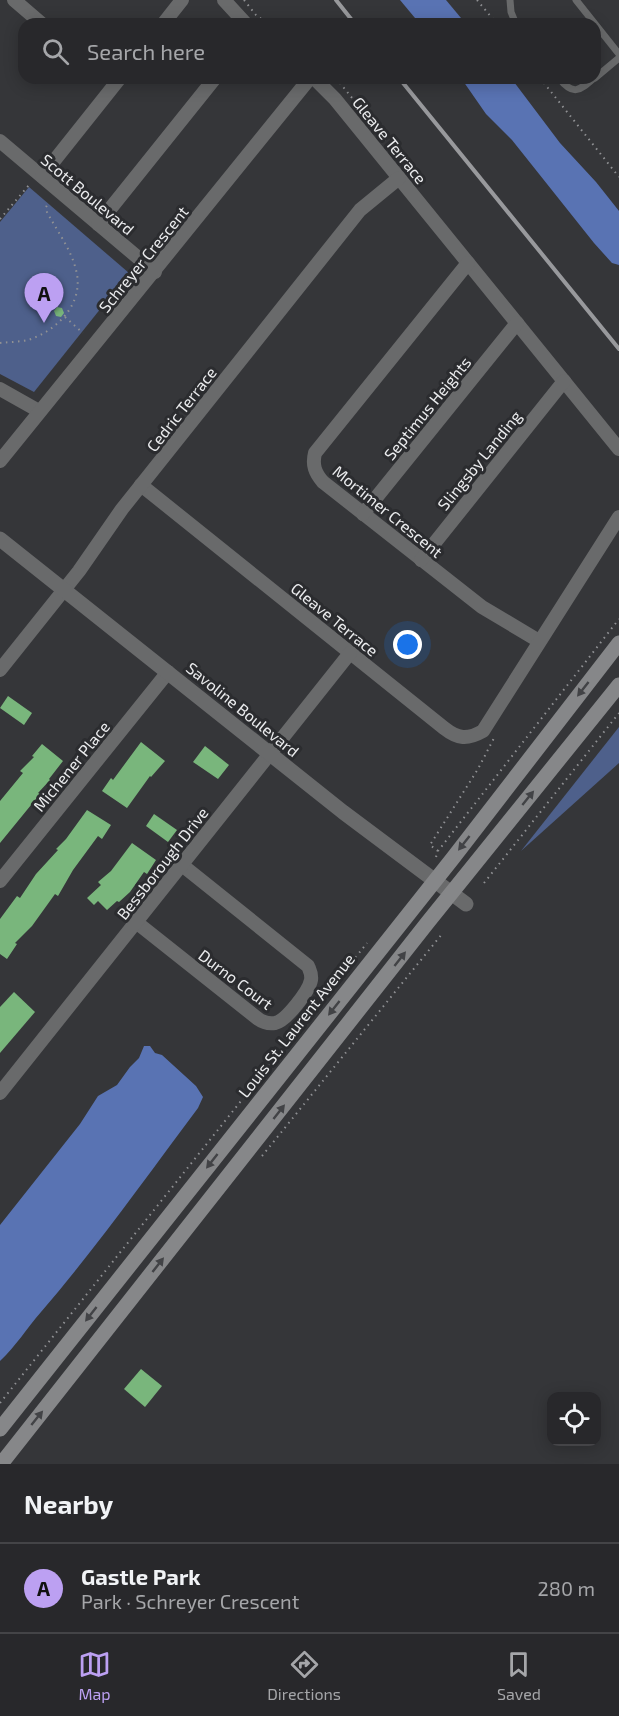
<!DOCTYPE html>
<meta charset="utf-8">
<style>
body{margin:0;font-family:"Exo 2",sans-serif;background:#303033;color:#f1f3f6}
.controls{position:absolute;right:18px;bottom:18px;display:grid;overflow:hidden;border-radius:12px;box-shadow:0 3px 15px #0003}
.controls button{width:54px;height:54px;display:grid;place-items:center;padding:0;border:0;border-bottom:2px solid #444447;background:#28282b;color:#f1f3f6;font:30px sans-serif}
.you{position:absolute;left:408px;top:645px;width:21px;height:21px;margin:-15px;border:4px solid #fff;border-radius:50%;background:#1a73e8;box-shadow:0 0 0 9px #1a73e833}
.badge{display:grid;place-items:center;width:39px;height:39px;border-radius:50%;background:#bca0f2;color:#111;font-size:20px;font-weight:700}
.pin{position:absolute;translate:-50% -50px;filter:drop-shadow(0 2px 3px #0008)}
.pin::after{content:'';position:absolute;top:32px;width:21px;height:18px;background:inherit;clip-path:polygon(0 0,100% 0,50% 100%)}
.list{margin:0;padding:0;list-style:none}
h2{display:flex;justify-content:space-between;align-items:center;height:78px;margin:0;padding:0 24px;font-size:26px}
h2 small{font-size:20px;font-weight:400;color:#a5a6a9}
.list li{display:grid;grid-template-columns:39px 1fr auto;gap:18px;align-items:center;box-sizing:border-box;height:90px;padding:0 24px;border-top:2px solid #444447}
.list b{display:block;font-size:22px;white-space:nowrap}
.list p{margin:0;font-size:20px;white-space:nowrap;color:#a5a6a9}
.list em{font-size:20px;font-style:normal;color:#a5a6a9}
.icon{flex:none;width:33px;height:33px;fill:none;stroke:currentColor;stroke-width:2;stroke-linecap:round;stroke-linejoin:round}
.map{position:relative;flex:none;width:619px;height:1464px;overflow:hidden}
.search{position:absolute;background:#28282b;box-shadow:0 3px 15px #0003;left:18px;right:18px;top:18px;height:66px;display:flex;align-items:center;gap:15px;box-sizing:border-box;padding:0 21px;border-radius:18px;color:#a5a6a9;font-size:22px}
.sheet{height:168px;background:#28282b}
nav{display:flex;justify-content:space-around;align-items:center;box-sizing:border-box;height:84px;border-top:2px solid #444447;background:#28282b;font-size:16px;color:#a5a6a9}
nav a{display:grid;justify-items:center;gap:3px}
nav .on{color:#bca0f2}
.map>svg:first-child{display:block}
</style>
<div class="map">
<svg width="619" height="1464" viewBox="0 0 619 1464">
<rect width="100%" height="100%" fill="#353639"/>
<!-- green -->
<g fill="#4e608b">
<path d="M29 187 129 273 34 392 0 374V222Z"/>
<path d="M619 727V763L521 851Z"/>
</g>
<!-- water -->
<g fill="#5973b3">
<path d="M400 0H446L466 24H420Z"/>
<path d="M461 78H511L560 143 596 182 619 211V265L612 263 594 243 512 140 486 114Z"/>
<path d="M144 1046H150L155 1053 162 1055 196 1086 203 1097 198 1108C147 1176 97 1247 41 1312 27 1328 16 1346 0 1361V1225L80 1124 98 1096 117 1085 130 1067 139 1058Z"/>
</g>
<!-- building -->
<g fill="#79b67c">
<path d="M57 307 62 308 64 313 61 317 56 316 54 311Z"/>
<path d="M8 696 32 713 24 725 0 708Z"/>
<path d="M141 742 165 761 151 777 150 776 127 808 102 791 111 778 113 780Z"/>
<path d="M42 744 63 761 49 779 50 780 38 793 40 794 0 843V801L23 773 20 771 34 757 32 756Z"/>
<path d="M205 746 229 765 218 779 193 762Z"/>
<path d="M87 810 111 825 102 839 98 836 73 870 58 896 55 894 32 926 15 943 17 944 7 959 0 954V919L17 896 20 898 36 874 58 850 56 849 66 839Z"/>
<path d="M154 814 177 830 168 842 146 826Z"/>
<path d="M132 843 156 860 147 874 144 872 130 892 119 902 117 901 107 910 98 901 94 905 87 898 101 885 98 882 111 871Z"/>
<path d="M14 992 35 1012 0 1053V1007Z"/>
<path d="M141 1369 162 1386 145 1407 124 1389Z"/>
</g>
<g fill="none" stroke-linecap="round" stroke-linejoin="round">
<!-- path -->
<g stroke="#909194" stroke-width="2" stroke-dasharray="1.5 4.5" stroke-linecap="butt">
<path d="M244 0 256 15 268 24"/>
<path d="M477 0 497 24"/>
<path d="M336 78 402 160"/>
<path d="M540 78 619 177"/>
<path d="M0 219 29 185"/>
<path d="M65 317 83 333"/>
<path d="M0 343C9 342 19 342 28 340 57 331 85 303 76 270 71 249 57 231 47 212L46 207 49 202"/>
<path d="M438 851 430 845 478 769 494 738"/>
<path d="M436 857 438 851 619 619"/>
<path d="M484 883 619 713"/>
<path d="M262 1156 442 934"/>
<path d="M0 1403 367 943"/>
</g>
<!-- service -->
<g stroke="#696a6b" stroke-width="7">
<path d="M510 0 511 12 516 24"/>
<path d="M576 0 619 54"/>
<path d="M559 78C573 96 579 91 594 78"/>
<path d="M595 78 619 58"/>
</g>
<!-- minor -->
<g stroke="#696a6b" stroke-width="14">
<path d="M14 0 42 24"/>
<path d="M224 0 246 24"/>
<path d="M163 24 182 0"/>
<path d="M314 78 335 99 619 449"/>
<path d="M0 141 155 272"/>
<path d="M42 176 120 78"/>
<path d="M98 224 215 78"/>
<path d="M468 263 315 453C312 465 315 473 323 482L482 607 539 641"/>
<path d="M0 389 39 411"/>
<path d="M0 461 310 78"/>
<path d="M141 485 444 728C458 739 467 740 483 731L619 517"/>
<path d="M363 514 517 323"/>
<path d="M421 560 564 381"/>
<path d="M0 670 79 571 122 509 360 210 399 178"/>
<path d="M0 881 168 672"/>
<path d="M136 922 257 1018C262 1022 268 1024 275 1023 286 1021 309 991 311 980 312 974 310 971 308 966L182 865"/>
<path d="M0 1093 350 653"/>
</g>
<!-- tertiary -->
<path stroke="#696a6b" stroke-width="15" d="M0 539 343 812 466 904"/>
<!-- secondary -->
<g stroke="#868789" stroke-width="15">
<path d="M0 1429 453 858 619 643"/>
<path d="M1 1464 428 922 619 685"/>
</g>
<!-- rail -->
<g stroke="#98999c" stroke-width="4">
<path d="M336 0 355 24"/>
<path d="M399 78 619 349"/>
</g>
</g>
<!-- one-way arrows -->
<defs><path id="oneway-solid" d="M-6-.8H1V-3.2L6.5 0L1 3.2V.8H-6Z" transform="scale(1.5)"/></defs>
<g fill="#424346">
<use href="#oneway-solid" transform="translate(583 689) rotate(128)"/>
<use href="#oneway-solid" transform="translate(528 798) rotate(-51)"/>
<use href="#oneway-solid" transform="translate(464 843) rotate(128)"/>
<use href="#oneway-solid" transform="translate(400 959) rotate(-52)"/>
<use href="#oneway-solid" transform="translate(334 1008) rotate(128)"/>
<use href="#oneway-solid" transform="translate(279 1112) rotate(-52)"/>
<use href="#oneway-solid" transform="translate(212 1161) rotate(128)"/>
<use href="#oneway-solid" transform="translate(158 1265) rotate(-52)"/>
<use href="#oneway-solid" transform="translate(91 1314) rotate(128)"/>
<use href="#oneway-solid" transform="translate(37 1418) rotate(-51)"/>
</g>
<g text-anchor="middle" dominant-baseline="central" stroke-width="6" stroke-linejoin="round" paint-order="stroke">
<!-- street labels -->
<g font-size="16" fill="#ebecee" stroke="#2b2c2f">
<text transform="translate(390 140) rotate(51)">Gleave Terrace</text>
<text transform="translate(88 194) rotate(40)">Scott Boulevard</text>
<text transform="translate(143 259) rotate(-51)">Schreyer Crescent</text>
<text transform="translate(427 408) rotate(-51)">Septimus Heights</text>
<text transform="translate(181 409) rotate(-52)">Cedric Terrace</text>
<text transform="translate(479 460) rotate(-51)">Slingsby Landing</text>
<text transform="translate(388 511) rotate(39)">Mortimer Crescent</text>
<text transform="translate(335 619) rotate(39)">Gleave Terrace</text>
<text transform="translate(243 709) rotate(39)">Savoline Boulevard</text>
<text transform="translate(71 766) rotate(-51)">Michener Place</text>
<text transform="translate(162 863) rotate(-52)">Bessborough Drive</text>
<text transform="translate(236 979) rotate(37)">Durno Court</text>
<text transform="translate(296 1025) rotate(-52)">Louis St. Laurent Avenue</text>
</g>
</g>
</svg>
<div class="controls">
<button><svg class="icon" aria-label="locate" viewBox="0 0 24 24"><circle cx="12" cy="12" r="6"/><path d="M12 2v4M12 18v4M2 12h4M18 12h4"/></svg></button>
</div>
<div class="you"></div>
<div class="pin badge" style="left:44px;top:323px">A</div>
<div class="search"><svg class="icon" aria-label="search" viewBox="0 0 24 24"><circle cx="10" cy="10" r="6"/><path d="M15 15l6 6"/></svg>Search here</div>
</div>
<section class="sheet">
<h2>Nearby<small></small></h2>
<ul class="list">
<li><span class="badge">A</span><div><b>Gastle Park</b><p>Park · Schreyer Crescent</p></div><em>280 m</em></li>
</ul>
</section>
<nav>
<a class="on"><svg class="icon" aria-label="map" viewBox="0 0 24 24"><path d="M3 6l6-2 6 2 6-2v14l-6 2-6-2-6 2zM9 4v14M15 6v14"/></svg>Map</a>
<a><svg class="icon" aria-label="directions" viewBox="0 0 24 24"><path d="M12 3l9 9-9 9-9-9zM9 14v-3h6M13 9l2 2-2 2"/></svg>Directions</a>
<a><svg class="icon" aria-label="saved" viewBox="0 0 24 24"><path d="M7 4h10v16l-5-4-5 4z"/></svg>Saved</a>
</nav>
